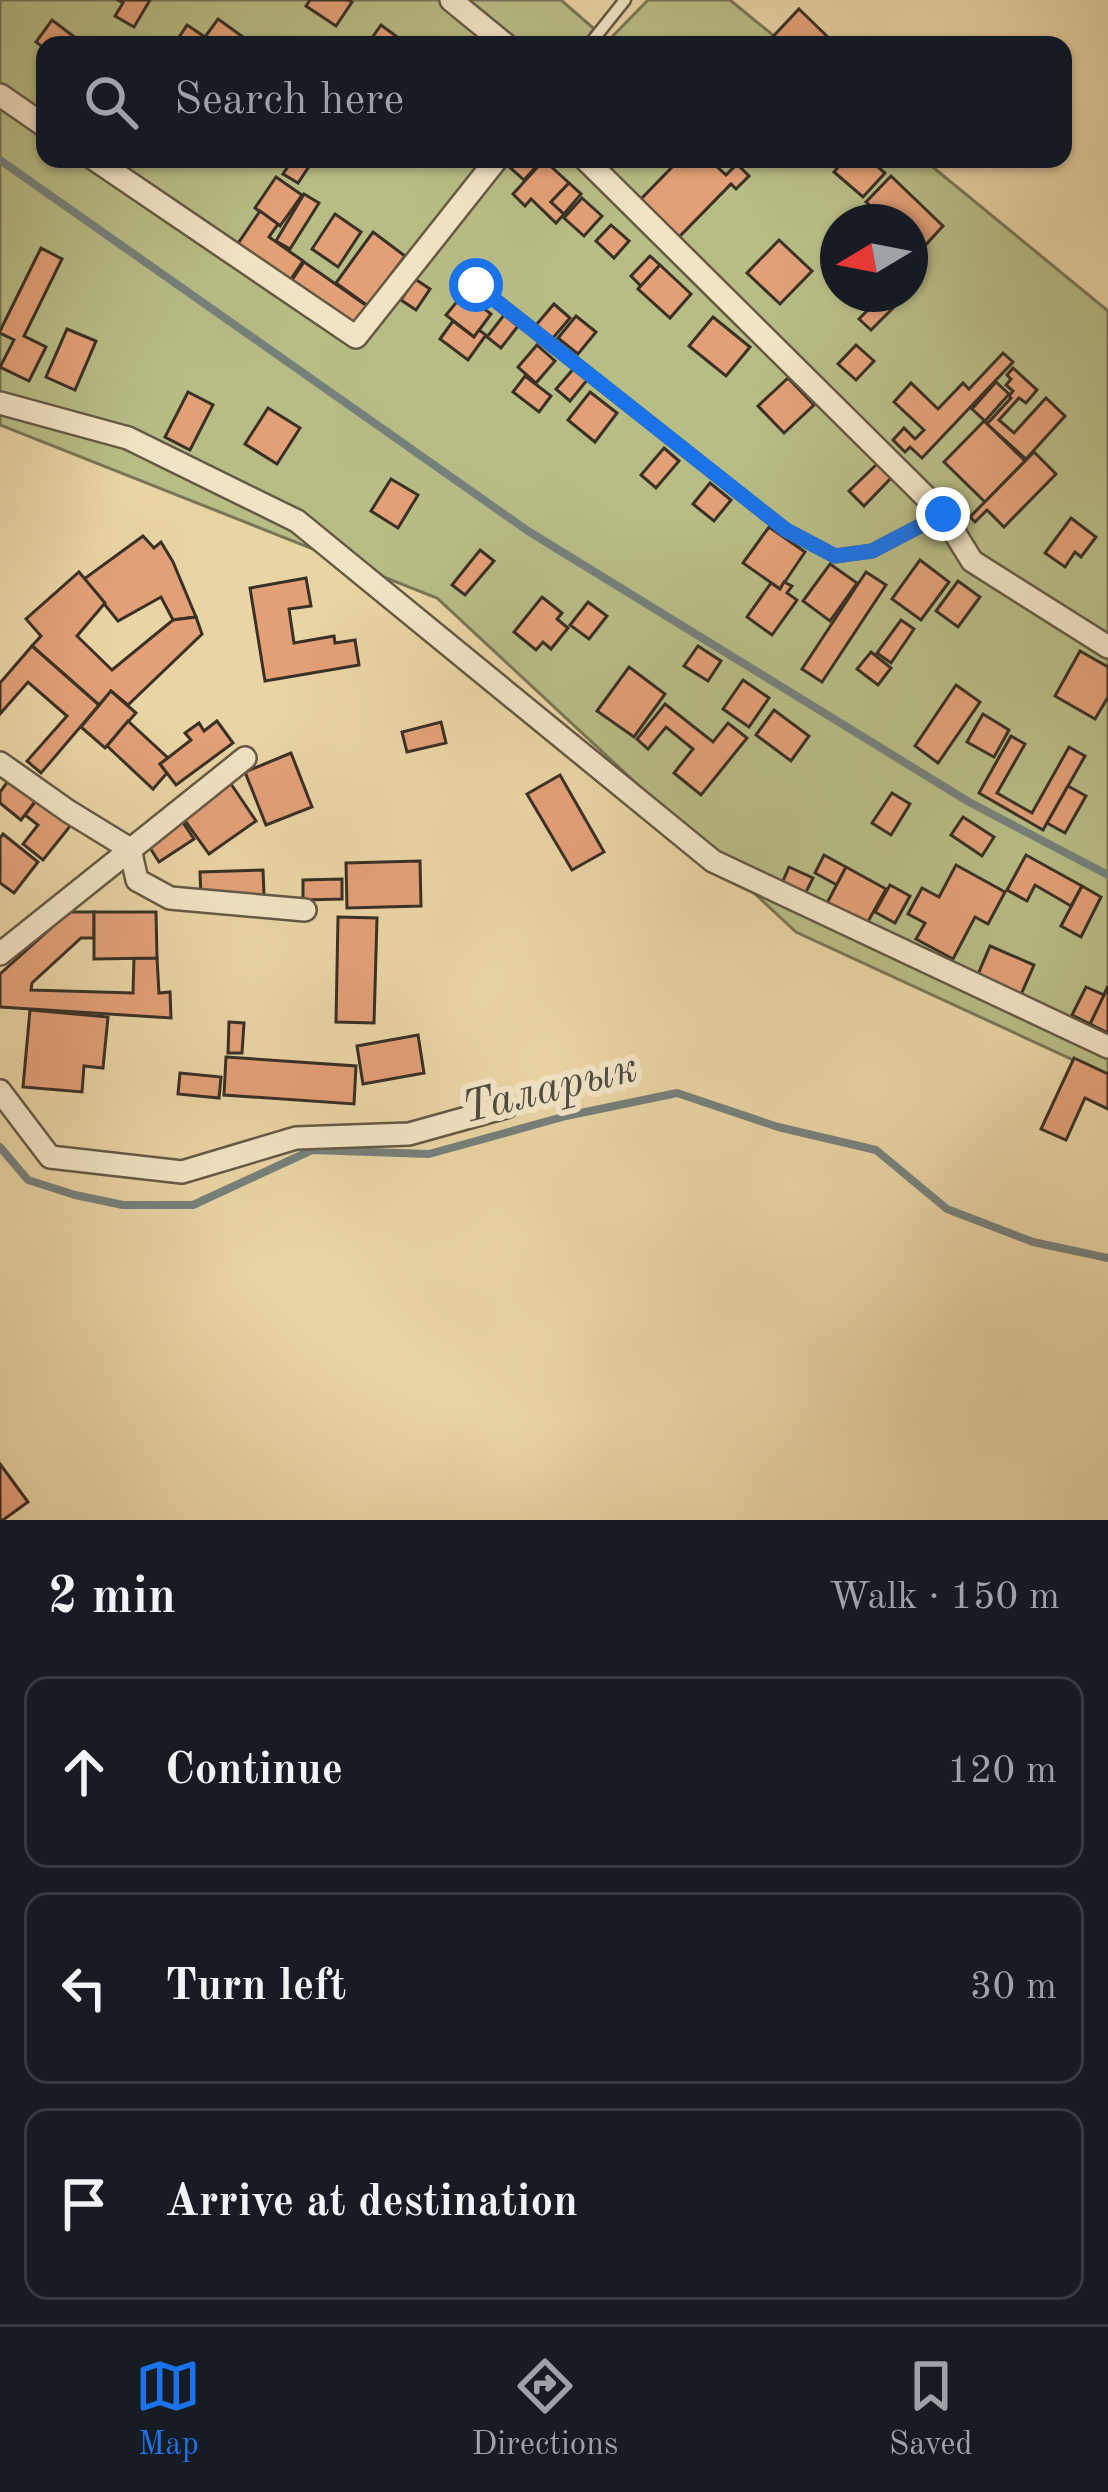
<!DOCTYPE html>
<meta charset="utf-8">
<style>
body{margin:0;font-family:"Old Standard TT",serif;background:#20242c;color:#f1f3f6}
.compass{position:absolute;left:820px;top:204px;width:108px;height:108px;border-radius:50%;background:#171b24;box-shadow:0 3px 9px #0004;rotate:260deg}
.stop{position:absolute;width:36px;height:36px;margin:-27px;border:9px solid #1a73e8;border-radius:50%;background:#fff}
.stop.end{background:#1a73e8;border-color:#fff;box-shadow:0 3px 12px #0008}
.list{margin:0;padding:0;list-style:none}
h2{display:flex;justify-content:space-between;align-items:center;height:156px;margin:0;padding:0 48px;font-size:51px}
h2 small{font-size:39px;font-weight:400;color:#9ea1a6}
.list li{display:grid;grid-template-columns:78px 1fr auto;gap:36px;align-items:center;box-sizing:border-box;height:192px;margin:0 24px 24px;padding:0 24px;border:3px solid #363941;border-radius:24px}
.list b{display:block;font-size:45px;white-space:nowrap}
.list em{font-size:39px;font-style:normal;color:#9ea1a6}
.icon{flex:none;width:66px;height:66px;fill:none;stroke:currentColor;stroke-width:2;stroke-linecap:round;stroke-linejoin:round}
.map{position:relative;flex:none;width:1108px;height:1520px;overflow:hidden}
.search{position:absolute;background:#171b24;box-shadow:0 3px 9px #0004;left:36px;right:36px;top:36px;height:132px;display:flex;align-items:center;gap:30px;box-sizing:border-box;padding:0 42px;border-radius:24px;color:#9ea1a6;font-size:45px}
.sheet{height:804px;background:#171b24}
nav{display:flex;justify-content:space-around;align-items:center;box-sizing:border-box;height:168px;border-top:3px solid #363941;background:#171b24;font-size:33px;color:#9ea1a6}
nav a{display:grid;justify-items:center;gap:6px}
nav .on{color:#1a73e8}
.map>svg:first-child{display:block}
</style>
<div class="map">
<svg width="1108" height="1520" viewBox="0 0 1108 1520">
<rect width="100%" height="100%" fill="#e9d4a4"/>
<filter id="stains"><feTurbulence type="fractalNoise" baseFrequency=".00167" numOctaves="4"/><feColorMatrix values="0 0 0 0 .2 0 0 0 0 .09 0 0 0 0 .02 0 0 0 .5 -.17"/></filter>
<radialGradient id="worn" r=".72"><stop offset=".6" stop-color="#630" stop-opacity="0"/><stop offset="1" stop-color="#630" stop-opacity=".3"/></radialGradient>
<!-- green -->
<path fill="#b8bc85" stroke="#787656" stroke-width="3" fill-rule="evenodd" d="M0 0H561L608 41 648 0H730L785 45H45V159H923L1108 311V1076L796 932 437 598 0 425ZM838 222H910V294H838Z"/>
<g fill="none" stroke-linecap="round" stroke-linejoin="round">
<!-- stream -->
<g stroke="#76807b" stroke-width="8">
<path d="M0 160 528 531 969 802 1108 875"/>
<path d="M0 1147 28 1180 75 1195 123 1205H193L312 1150 429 1154 566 1116 677 1093 778 1127 876 1150 947 1209 1033 1242 1108 1258"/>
</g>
</g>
<!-- building -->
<g fill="#e3a077" stroke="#393026" stroke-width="3">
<path d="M118 0H150L134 27 115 16 123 3Z"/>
<path d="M310 0H348L352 2 336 26 306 6Z"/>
<path d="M799 9 836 45H765Z"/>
<path d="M218 19 254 45H216L205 37Z"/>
<path d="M52 20 77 39 72 45H45V49L36 42Z"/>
<path d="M187 25 205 37 200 45H174Z"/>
<path d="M381 25 408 45H367Z"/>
<path d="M293 159H314L298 183 283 174Z"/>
<path d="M509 159H543L524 180 505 163Z"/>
<path d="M680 159H719L714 164 726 175 737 164 749 176 736 189 731 184 679 237 641 199Z"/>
<path d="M845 159H869L885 173 863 197 834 172Z"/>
<path d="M544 160 569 183 551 202 564 214 556 223 531 199 525 206 513 194Z"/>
<path d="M891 176 943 226 919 252 910 243V222H888L866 202Z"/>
<path d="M276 177 302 195 280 226 255 208Z"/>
<path d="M569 183 581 194 564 214 551 202Z"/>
<path d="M304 194 319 203 290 249 276 241Z"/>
<path d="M582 198 602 216 584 236 564 218Z"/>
<path d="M260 211 278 224 269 237 303 261 289 282 237 245Z"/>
<path d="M335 214 361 232 338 267 312 249Z"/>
<path d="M611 225 629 241 614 258 596 241Z"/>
<path d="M373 232 405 256 368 306 336 283Z"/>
<path d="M779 240 812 271 780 304 747 273Z"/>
<path d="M41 248 62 259 24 336 46 347 29 381 0 367 14 340 0 333V331Z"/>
<path d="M650 256 660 265 641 286 631 276Z"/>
<path d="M304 262 367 306 355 324 292 280Z"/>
<path d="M660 265 691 294 670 318 638 289Z"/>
<path d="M415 279 430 289 416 310 401 300Z"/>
<path d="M464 293 491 314 474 337 446 315Z"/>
<path d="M884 294H891L899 302 871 330 859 319Z"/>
<path d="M554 304 570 318 552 339 536 325Z"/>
<path d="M504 315 518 326 501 348 487 337Z"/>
<path d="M576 316 596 332 578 354 558 338Z"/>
<path d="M713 317 750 347 726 376 689 346Z"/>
<path d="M453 321 474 337 479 330 486 335 468 360 440 339Z"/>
<path d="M67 329 96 341 75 390 46 377Z"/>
<path d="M537 345 555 361 536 383 518 367Z"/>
<path d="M856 345 874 361 856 380 838 364Z"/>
<path d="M1003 353 1013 362 922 458 910 447 905 452 893 440 904 428 915 439 924 430 894 402 911 383 938 409 963 383 969 389Z"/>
<path d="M575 367 588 379 570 401 556 389Z"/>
<path d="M1013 368 1037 390 1026 403 1019 398 999 420 1014 433 1046 398 1065 416 1026 459 987 424 1011 398 1009 396 1013 391 1006 385 1011 379 1007 375Z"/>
<path d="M525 376 551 396 539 412 513 392Z"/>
<path d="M788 378 814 405 784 433 758 406Z"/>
<path d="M996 382 1009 394 985 421 972 409Z"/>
<path d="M188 392 213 405 190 450 165 437Z"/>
<path d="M590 392 617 413 595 442 568 420Z"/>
<path d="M268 408 300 428 277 464 245 444Z"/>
<path d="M984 421 1025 461 985 502 944 462Z"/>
<path d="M664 448 679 461 656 488 641 475Z"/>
<path d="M1034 452 1056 474 1004 527 987 510 975 522 970 517Z"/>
<path d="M877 464 891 478 864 506 849 491Z"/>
<path d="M391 479 418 495 398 528 371 511Z"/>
<path d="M710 483 731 500 714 521 693 504Z"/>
<path d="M1071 518 1096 537 1081 557 1075 552 1065 567 1045 553Z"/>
<path d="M769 527 805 552 780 589 743 563Z"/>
<path d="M143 536 154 548 161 542 173 562 196 617 173 620 161 597 118 621 84 579Z"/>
<path d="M480 550 494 561 465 595 452 585Z"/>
<path d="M920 560 949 582 921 620 892 599Z"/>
<path d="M830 564 857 583 830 621 803 601Z"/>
<path d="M79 572 105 603 77 636 112 670 173 620 196 617 202 634 128 705 111 691 99 705 32 646 41 636 26 619Z"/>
<path d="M866 572 886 585 822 682 802 669Z"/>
<path d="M306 578 311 606 289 609 294 643 334 636 335 643 355 640 359 665 265 681 250 588Z"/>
<path d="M958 581 980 597 958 627 936 611Z"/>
<path d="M784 582 792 586 787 593 797 600 772 635 747 617 771 583 780 589Z"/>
<path d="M542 597 562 613 557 619 568 628 551 649 543 642 536 650 514 632Z"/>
<path d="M588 602 607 616 589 639 570 625Z"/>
<path d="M901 620 914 629 891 663 877 653Z"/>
<path d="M32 646 99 705 41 773 27 761 67 716 28 682 0 714V683Z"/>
<path d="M698 646 721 661 708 681 684 666Z"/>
<path d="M1080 651 1108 667V697L1095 719 1055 696Z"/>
<path d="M871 652 891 668 878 685 857 669Z"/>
<path d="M629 667 665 694 634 737 597 711Z"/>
<path d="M743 680 769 698 749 727 723 709Z"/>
<path d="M956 685 980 702 938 763 915 746Z"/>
<path d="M111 691 136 713 105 748 81 727Z"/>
<path d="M665 704 713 742 728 723 747 738 701 795 674 773 693 749 666 727 648 749 637 739Z"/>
<path d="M774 710 809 736 791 761 756 735Z"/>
<path d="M983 714 1009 730 994 757 967 742Z"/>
<path d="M128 721 168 758 160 764 167 773 153 789 107 746Z"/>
<path d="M217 721 233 743 176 785 160 764 191 740 185 733 199 723 204 731Z"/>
<path d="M441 722 446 743 407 752 402 732Z"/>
<path d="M1011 736 1025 744 997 793 1032 813 1069 747 1085 756 1043 830 979 793Z"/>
<path d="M291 753 312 807 266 825 245 772Z"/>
<path d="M560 775 604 852 572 870 527 794Z"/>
<path d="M11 777 38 798 21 820 0 803V792Z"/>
<path d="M229 781 256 821 209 854 181 815Z"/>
<path d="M1068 786 1086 796 1065 833 1047 823Z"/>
<path d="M892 793 910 804 891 835 872 823Z"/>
<path d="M38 798 71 825 43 860 23 844 38 825 25 815Z"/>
<path d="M963 817 994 837 982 856 951 835Z"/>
<path d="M180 818 194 839 159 862 145 840Z"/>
<path d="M3 834 38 862 14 893 0 883V838Z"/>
<path d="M824 855 846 867 837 885 815 873Z"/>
<path d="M1026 855 1082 886 1071 906 1035 885 1027 901 1007 890Z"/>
<path d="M420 861 421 906 347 908 346 863Z"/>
<path d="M956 865 1005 892 988 924 975 917 953 959 916 939 925 923 908 914 922 888 939 897Z"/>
<path d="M789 867 813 878 803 898 780 888Z"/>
<path d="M846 867 886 889 865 927 826 905Z"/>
<path d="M263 870 264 895 201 897 200 872Z"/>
<path d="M342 879V899L303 900V880Z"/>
<path d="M890 885 910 896 895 923 875 912Z"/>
<path d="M1082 886 1101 897 1081 937 1061 926Z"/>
<path d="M69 912H94V938H81L32 983 31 990 133 993 134 958H157L159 993 170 992 171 1018 0 1007V974Z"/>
<path d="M94 912H156L157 958 94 959Z"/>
<path d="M338 917 377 918 374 1023 336 1022Z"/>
<path d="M990 946 1034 965 1019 999 976 979Z"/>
<path d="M1108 986V1033L1090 1024Z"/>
<path d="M1086 987 1104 995 1090 1024 1072 1015Z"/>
<path d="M30 1010 108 1017 103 1068 84 1066 82 1092 23 1087Z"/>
<path d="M229 1022 244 1023 242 1053H228Z"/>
<path d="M418 1035 424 1073 363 1084 357 1046Z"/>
<path d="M226 1057 356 1066 354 1104 224 1095Z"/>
<path d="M1074 1058 1108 1074V1109L1085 1098 1066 1140 1041 1129Z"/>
<path d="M180 1073 221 1077 219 1098 178 1094Z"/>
<path d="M0 1464 28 1502 3 1520H0Z"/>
</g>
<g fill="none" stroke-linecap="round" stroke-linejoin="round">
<defs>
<g id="lane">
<path d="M589 45 625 0"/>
<path d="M476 285 786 530 835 556 872 551 943 514"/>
</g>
<g id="street">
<path d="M451 0 506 45"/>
<path d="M0 95 45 126"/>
<path d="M94 159 356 337 497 159"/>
<path d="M585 159 943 514 972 561 1108 647"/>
<path d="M0 403 128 438 297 521 713 861 1108 1047"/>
<path d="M0 763 68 811 130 849 137 880 170 898 305 910"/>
<path d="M0 954 245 758"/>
<path d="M0 1091 50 1157 182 1172 296 1138 409 1134 506 1107"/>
</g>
</defs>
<!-- lane casing -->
<use href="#lane" stroke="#655946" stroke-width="15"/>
<!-- street casing -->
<use href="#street" stroke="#655946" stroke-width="26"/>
<!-- lane -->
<use href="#lane" stroke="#f1e3c4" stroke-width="10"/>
<!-- street -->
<use href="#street" stroke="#f1e3c4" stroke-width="21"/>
</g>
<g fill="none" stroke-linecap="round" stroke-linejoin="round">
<!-- route -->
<path stroke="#1a73e8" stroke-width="15" d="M476 285 786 530 835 556 872 551 943 514"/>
</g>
<g text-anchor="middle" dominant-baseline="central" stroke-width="12" stroke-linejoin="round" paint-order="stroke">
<!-- water labels -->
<g font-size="45" font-style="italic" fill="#4d4b42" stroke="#f1e3c4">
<text transform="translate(550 1090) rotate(-14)">Таларык</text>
</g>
</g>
<rect width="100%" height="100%" filter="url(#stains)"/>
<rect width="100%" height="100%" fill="url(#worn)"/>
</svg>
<svg class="compass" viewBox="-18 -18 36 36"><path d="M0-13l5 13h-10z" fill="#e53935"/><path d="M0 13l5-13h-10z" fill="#9ea1a6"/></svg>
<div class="stop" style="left:476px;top:285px"></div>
<div class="stop end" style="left:943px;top:514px"></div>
<div class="search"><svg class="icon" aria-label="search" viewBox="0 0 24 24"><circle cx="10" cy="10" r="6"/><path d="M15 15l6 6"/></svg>Search here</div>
</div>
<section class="sheet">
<h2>2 min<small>Walk · 150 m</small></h2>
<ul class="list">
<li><svg class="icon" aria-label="ahead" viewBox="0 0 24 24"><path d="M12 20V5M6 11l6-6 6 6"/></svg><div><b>Continue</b></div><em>120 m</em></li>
<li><svg class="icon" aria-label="left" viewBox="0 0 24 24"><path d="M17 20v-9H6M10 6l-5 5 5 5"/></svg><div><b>Turn left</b></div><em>30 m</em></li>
<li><svg class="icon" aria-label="arrive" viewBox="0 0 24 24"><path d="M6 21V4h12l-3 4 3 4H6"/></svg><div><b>Arrive at destination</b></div></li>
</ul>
</section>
<nav>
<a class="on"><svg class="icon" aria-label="map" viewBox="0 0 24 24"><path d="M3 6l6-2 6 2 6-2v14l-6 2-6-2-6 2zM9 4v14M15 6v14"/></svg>Map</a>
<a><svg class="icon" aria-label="directions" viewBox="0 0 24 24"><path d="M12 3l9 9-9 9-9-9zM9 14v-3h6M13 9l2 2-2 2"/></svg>Directions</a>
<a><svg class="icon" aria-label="saved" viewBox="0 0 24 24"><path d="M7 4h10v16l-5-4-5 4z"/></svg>Saved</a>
</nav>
